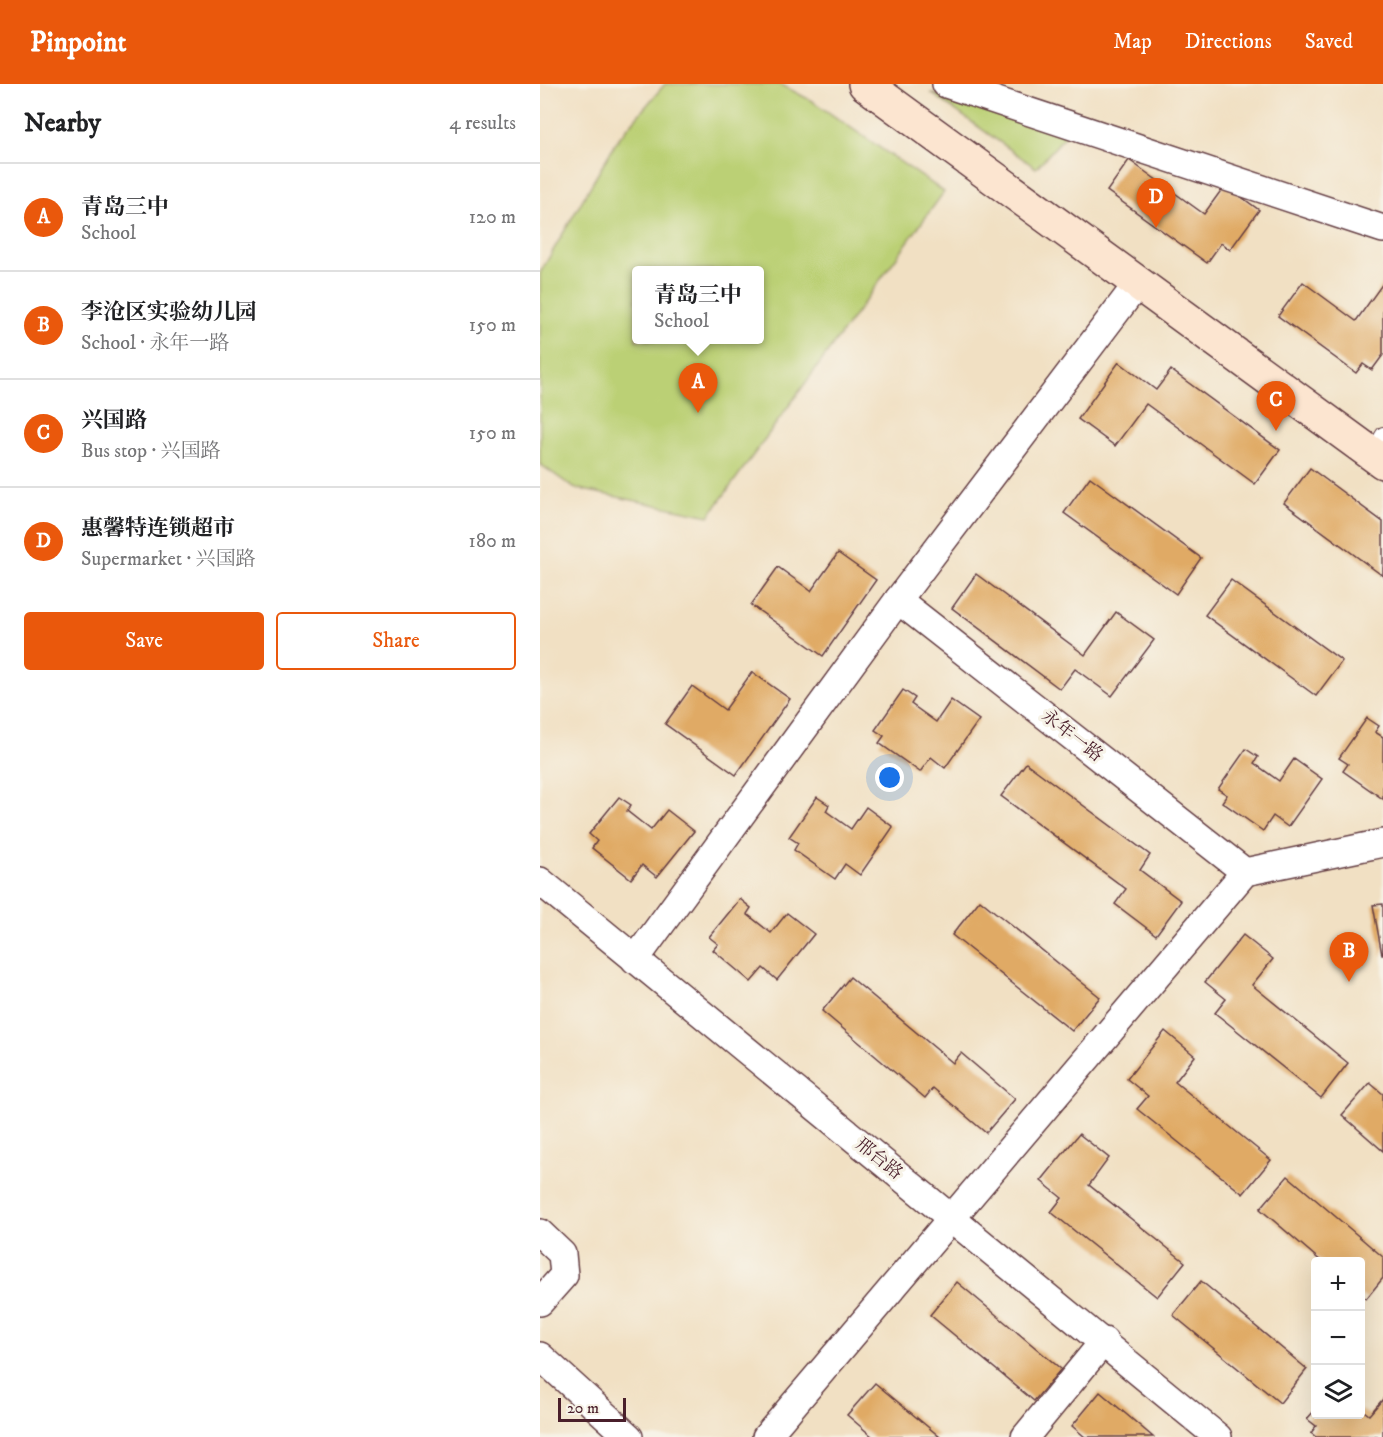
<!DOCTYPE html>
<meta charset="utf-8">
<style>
body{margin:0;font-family:"IM FELL DW Pica","Noto Serif SC",serif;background:#f2f2f2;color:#202124}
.controls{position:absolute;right:18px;bottom:18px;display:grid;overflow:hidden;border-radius:6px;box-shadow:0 6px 24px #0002}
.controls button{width:54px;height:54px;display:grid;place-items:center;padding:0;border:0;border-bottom:2px solid #e0e0e0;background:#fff;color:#202124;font:30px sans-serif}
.scale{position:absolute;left:18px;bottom:15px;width:68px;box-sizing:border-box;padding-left:6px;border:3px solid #4a1f2b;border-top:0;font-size:16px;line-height:21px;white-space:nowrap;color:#4a1f2b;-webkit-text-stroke:4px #f7f3e8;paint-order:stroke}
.you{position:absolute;left:350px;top:694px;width:21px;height:21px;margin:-15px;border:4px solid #fff;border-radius:50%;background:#1a73e8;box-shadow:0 0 0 9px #1a73e833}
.badge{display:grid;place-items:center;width:39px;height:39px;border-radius:50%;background:#ea580c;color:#fff;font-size:20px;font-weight:700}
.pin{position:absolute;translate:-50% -50px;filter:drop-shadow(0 2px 3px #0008)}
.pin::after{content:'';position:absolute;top:32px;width:21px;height:18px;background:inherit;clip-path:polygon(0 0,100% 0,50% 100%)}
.popup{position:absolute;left:92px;top:182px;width:132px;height:78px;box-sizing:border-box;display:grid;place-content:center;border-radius:6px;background:#fff;filter:drop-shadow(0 2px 4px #0005);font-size:20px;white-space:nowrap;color:#757577}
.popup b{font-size:22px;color:#202124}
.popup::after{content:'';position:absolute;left:50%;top:100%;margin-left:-12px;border:12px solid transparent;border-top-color:#fff}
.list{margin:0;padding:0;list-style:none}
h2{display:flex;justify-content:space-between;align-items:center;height:78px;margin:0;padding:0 24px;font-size:26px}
h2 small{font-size:20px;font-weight:400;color:#757577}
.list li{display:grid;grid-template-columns:39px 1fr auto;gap:18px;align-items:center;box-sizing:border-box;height:108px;padding:0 24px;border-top:2px solid #e0e0e0}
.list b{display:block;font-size:22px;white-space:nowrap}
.list p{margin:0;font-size:20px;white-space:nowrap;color:#757577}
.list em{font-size:20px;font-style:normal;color:#757577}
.actions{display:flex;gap:12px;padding:18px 24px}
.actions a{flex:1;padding:14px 0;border:2px solid #ea580c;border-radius:6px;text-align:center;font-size:21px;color:#ea580c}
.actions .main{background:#ea580c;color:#fff}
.icon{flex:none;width:33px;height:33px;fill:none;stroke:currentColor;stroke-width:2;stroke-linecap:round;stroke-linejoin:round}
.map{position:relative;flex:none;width:843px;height:1353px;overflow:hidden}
header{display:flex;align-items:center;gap:36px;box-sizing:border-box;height:84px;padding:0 30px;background:#ea580c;color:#fff}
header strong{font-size:28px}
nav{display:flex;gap:33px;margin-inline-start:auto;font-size:21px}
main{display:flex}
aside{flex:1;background:#fff}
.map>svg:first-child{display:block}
</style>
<header>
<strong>Pinpoint</strong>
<nav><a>Map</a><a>Directions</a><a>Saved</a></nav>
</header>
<main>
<aside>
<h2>Nearby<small>4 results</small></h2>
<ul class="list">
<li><span class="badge">A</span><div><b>青岛三中</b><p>School</p></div><em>120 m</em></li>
<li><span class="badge">B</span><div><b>李沧区实验幼儿园</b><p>School · 永年一路</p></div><em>150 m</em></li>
<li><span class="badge">C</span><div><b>兴国路</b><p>Bus stop · 兴国路</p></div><em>150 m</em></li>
<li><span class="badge">D</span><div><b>惠馨特连锁超市</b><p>Supermarket · 兴国路</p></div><em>180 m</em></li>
</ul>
<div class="actions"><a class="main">Save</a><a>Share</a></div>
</aside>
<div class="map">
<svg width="843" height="1353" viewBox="0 0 843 1353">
<rect width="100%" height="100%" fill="#f7f3e8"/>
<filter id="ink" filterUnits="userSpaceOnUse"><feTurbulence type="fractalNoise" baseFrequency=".0167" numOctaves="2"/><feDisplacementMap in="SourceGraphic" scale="12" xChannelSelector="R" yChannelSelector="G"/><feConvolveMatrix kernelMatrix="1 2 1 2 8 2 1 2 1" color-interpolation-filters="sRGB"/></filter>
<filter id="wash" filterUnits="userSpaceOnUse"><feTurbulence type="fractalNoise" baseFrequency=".008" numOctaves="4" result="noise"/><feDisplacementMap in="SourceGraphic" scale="24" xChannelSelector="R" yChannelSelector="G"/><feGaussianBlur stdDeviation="1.35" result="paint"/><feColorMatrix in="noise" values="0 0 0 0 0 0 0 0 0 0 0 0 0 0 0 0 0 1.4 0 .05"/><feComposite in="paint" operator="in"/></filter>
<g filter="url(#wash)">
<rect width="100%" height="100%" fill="#f1e0c3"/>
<!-- grass -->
<g fill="#bbd074" stroke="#827850" stroke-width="1.5" fill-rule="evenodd">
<path d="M125 0H240L272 17 404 108 169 432 34 404 0 380V189L78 55ZM96 186H219V256H96Z"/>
<path d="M391 9 527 50 496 84Z"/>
</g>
<g id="blocks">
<!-- building -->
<g fill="#e0aa65">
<path d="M589 76 664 130 685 101 719 126 690 166 681 159 667 179 567 107Z"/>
<path d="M763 198 816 237 843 199V271L832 286 823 280 816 289 738 232Z"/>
<path d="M579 278 616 306 631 286 740 366 715 400 606 320 575 362 538 335Z"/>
<path d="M770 384 843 438V492L744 419Z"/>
<path d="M550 393 661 474 636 510 524 429Z"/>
<path d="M298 469 336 496 283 572 211 521 238 483 271 507Z"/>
<path d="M436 490 545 571 576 528 614 556 572 612 535 585 520 605 412 524Z"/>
<path d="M691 496 802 577 776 612 665 531Z"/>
<path d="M212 588 250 615 196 691 125 640 152 602 185 626Z"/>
<path d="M363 606 375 614 371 620 396 638 411 616 439 636 405 684 391 673 380 688 339 659 344 652 335 646Z"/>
<path d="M827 634 839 642 835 648 843 653V715L803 687 808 680 799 674Z"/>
<path d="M706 665 718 673 714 679 739 697 754 675 782 695 748 743 733 732 723 747 682 718 687 711 678 705Z"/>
<path d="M486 679 610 771 600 786 641 817 616 851 575 820 586 805 461 712Z"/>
<path d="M79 713 91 721 87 727 111 746 127 726 154 747 117 793 102 781 91 795 52 764 57 757 49 750Z"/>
<path d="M277 713 289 721 286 727 311 745 326 723 353 743 320 791 305 780 295 795 254 766 258 759 249 753Z"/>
<path d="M200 815 211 824 207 830 231 849 247 829 274 850 237 896 223 884 211 898 173 866 178 860 169 853Z"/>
<path d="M440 816 560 913 532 947 412 851Z"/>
<path d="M843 820V871H842L833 821Z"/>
<path d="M703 851 733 875 712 901 808 979 781 1014 675 929 686 915 665 898Z"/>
<path d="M310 893 413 979 421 969 475 1015 446 1049 393 1004 385 1014 282 927Z"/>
<path d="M625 947 655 972 635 998 731 1076 703 1110 597 1025 608 1012 587 995Z"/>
<path d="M830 999 843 1010V1067L802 1031Z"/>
<path d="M539 1050 569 1074 549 1101 645 1178 617 1213 511 1128 522 1114 501 1097Z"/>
<path d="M748 1092 843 1173V1194L826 1215 820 1210V1178H782L720 1125Z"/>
<path d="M661 1197 767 1285 740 1319 633 1231Z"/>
<path d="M417 1198 521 1285 494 1317 390 1231Z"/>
<path d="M335 1299 400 1353H333L307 1331Z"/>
<path d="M560 1308 613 1353H545L532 1342Z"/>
<path d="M843 1315V1353H776L771 1349 776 1342 767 1335 776 1325V1330H820V1324L829 1331Z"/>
</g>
</g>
</g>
<g filter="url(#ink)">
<use href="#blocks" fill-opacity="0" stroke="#633c42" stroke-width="1.5"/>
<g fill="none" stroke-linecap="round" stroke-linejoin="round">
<defs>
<path id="lane" d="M831 370 843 350"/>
<g id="street">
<path d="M406 0 843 145"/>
<path d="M358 516 705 788"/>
<path d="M0 797 678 1353"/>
<path d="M95 876 358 516 598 199"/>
<path d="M0 1149 22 1170 24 1191 0 1218"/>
<path d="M0 1272 89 1353"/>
<path d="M226 1353 705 788 843 759"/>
<path d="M485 1353 564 1257"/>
</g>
<path id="secondary" d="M325 0 843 378"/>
</defs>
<!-- lane casing -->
<use href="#lane" stroke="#633c42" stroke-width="16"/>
<!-- street casing -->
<use href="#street" stroke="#633c42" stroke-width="30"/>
<!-- secondary casing -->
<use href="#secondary" stroke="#633c42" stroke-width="36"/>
<!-- lane -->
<use href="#lane" stroke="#fff" stroke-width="14"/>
<!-- street -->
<use href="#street" stroke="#fff" stroke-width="27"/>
<!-- secondary -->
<use href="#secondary" stroke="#fce5d0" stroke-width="33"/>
</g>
</g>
<g text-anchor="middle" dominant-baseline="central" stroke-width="6" stroke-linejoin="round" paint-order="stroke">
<!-- street labels -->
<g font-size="18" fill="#4a1f2b" stroke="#f7f3e8">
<text transform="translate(532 652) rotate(38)">永年一路</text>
<text transform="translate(339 1075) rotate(39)">邢台路</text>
</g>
</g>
</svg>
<div class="controls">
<button>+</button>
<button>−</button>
<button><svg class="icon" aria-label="layers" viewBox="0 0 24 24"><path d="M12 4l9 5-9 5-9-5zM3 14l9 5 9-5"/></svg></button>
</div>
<div class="scale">20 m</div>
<div class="you"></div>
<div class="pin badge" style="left:158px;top:329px">A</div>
<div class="popup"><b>青岛三中</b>School</div>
<div class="pin badge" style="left:809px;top:898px">B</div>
<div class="pin badge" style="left:736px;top:347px">C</div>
<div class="pin badge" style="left:616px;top:144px">D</div>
</div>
</main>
